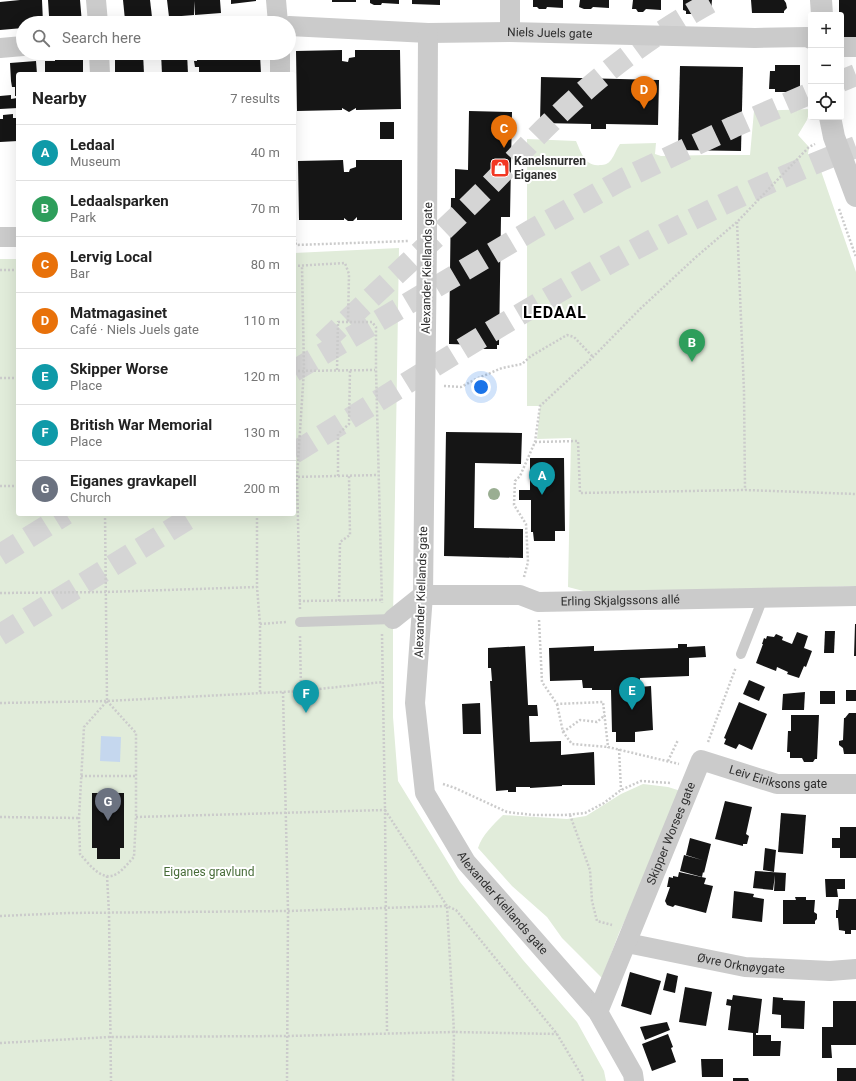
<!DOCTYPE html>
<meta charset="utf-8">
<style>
body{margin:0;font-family:Roboto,sans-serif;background:#f6f6f6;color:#222}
.controls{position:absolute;right:12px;top:12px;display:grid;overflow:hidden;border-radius:4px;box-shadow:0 4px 16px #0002}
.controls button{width:36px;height:36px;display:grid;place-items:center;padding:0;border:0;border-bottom:1px solid #e0e0e0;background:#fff;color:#222;font:20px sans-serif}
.you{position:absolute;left:481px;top:387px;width:14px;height:14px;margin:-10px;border:3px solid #fff;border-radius:50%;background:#1a73e8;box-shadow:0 0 0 6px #1a73e833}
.badge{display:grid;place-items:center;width:26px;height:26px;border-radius:50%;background:#ea580c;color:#fff;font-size:13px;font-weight:700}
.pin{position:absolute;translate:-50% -33px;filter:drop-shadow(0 1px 2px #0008)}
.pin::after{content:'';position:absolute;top:21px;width:14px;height:12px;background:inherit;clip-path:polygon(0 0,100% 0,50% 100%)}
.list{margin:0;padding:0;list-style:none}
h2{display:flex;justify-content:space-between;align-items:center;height:52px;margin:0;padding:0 16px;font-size:17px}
h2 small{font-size:13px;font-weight:400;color:#767676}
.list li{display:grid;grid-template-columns:26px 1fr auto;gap:12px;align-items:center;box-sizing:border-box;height:56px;padding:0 16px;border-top:1px solid #e0e0e0}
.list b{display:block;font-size:15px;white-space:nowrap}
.list p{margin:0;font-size:13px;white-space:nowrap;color:#767676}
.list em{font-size:13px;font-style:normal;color:#767676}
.icon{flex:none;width:22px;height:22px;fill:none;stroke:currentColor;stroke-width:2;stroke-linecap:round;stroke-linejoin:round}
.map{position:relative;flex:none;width:856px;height:1081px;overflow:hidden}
.search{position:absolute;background:#fff;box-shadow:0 4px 16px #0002;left:16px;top:16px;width:280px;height:44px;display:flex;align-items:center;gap:10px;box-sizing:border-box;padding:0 14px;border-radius:22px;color:#767676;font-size:15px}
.panel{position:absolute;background:#fff;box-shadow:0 4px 16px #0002;left:16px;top:72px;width:280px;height:444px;border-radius:4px}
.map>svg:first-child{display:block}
</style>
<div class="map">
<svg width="856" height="1081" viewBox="0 0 856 1081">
<rect width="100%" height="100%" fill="#fff"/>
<!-- green -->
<g fill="#e1ecda">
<path d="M810 109 807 120 798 135 809 147 808 154 820 168 856 272V586L591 593 568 587 571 438 537 439 540 406H527V139L576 141C581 152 585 167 600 165 605 165 608 164 611 160 615 155 616 149 620 144L656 143 655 154 661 156 708 155H750L754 111Z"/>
<path d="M399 248 393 619V717L398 781 460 882 523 960 577 1022 604 1071 606 1081H0V259H18V514H294V253Z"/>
<path d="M643 784 668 787 684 792 619 933 602 978 562 938 547 917 512 886 478 848C482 835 493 825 503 815L567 819 586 816 621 794Z"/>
</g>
<!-- water -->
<path fill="#c5d7ee" d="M101 736 121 737 120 762 100 761Z"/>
<!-- building -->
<g fill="#151515">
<path d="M20 0H42L43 23H23V28L0 30V2Z"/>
<path d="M48 0H80L82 23H55L54 16H49Z"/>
<path d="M123 0H150L152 17 125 20Z"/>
<path d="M167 0H220L221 13 195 15 194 1V15L169 17Z"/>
<path d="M231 0H256V1L231 4Z"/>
<rect x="332" y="0" width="24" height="2"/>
<path d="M370 0H399V4L382 3 381 5H374L370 3Z"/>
<path d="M412 0H440V5L412 4Z"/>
<path d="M533 0H563V8L547 7 546 9H539L537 7H533Z"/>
<path d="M580 0H609V8L593 7 591 9H584L579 7Z"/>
<path d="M633 0H661V10L646 9 643 12H638L636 9H632Z"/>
<path d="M683 0H712L711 11H696L694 14H686V11L683 10Z"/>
<path d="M751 0H784L786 3 787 8 784 11V13H752Z"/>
<path d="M839 0H856V42H849L841 36V15H839Z"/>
<path d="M342 50V61L348 62 349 58 355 57V50H400L401 109 356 110V108L349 112 342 108V110L297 111 296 51Z"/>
<path d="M115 53H143L144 74H115Z"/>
<path d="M161 53H187L188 74H162Z"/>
<path d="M197 53H223V56L260 54 261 74H222V72H211V74H201V73H199V67H195L194 61H197Z"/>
<path d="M83 56V74H45V61H55V58Z"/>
<path d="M36 61 37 74H18V96H15V87H12L11 81 10 63Z"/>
<path d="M775 65H800V92H775V89H769L770 71H775Z"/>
<path d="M680 66 743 67 741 151 678 150Z"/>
<path d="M541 77 659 80 658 125 606 124V129H591V124L540 123Z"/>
<path d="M11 95V99L17 98 18 108 0 109V96Z"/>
<path d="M469 111 512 112 510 217H501L499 345H497V349H482V345L449 344 451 198H455V169L468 170Z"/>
<path d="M13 114V118H18V141L0 142V119H3V115Z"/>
<rect x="380" y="122" width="14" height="17"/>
<path d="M343 160 344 172H349L350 169 356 167V160H402V220H357V217L353 221H348L344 218V220H299L298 161Z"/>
<path d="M446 432 522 433 521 464 475 463 474 528 523 529V558L444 556Z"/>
<path d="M530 458H564L565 531H555V541H534L533 532H531V500H519V490H530Z"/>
<path d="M855 624H856V656H854Z"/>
<path d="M825 631H835L834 653H824Z"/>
<path d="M797 632 808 636 804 648 812 651 806 667 804 666 799 678 787 674 788 672 777 667 776 671 756 663 763 644H762L764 638 766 639 767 636 774 637 776 634 783 637 782 640 792 644Z"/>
<path d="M678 644H687V647L705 646 706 657 689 658V676L640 678V687L651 686 653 730 635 732V742H616V732H612L611 690H592V688H583L582 680 550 681 549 648 594 646V651L678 648Z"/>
<path d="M525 646 528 705H537L538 716H529L530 742 561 741V755L594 752 595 785H562V786L530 788V787H516V792H508V790L496 791 490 681H492L491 668H488V648Z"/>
<path d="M749 680 765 687 759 701 743 694Z"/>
<rect x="846" y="690" width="10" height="11"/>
<rect x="820" y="691" width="15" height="13"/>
<path d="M805 692 804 710H782L783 694Z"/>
<path d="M739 702 767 714 752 750 739 744 736 749 724 744 726 739 724 738Z"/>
<path d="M480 703 481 734H463L462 704Z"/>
<path d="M849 713H856V754H844L843 748 839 745V741L843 740 844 718H845Z"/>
<path d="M791 715H819L817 759H815L813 762H804L802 758H790V752H787L788 731H791Z"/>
<path d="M92 793H124V848H120V859H97V848H92Z"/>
<path d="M725 801 752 807 746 834 749 836 747 844H743V846L715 839Z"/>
<path d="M781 813 806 815 803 854 778 852Z"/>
<path d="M840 827H856V858H840V848H832V838H840Z"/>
<path d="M690 838 711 844 704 873 703 872 702 877 680 871 684 855 702 860 686 855Z"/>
<path d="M765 848 776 850 774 872 763 870Z"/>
<path d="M755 871 786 873 785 891H774L775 875 773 890 753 888Z"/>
<path d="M679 872 706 878 704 884 713 886 706 913 675 905 673 907 667 905 665 901 670 887H667L669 877 673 878V876L678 877Z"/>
<path d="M825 879H845V889H837L838 897H826Z"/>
<path d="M734 891 754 894 753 897 764 899 762 922 732 918Z"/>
<path d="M795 897H806V900H815L814 912 817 914V919L815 921V924H783V900H796Z"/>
<path d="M839 899H856V930H851V934H845V931L839 930 838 918H836V910H838Z"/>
<path d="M630 972 661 981 651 1015 621 1006Z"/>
<path d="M667 973 678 976 675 993 663 990Z"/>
<path d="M685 987 712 992 706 1026 679 1022Z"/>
<path d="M733 995 762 999 758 1033H756V1035H771V1041H781L780 1056H753V1033L728 1030 731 1006 726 1005 727 999 732 1000Z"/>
<path d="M773 997 783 998V1000L805 1001 804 1029 781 1028V1015L772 1014Z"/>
<path d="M833 1001H856V1045H831L832 1058H822V1027H833Z"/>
<path d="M667 1022 670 1030 645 1040 640 1027Z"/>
<path d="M668 1034 673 1047 671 1048 676 1062 652 1071 642 1044Z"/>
<path d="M701 1059H723V1077H702Z"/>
<rect x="837" y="1068" width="19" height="13"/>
<path d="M733 1078H748L749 1081H733Z"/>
</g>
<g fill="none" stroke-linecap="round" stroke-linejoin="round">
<!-- motorway-tunnel -->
<g stroke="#d5d5d5" stroke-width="22" stroke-dasharray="22 11" stroke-linecap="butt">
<path d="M841 81 856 75"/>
<path d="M323 343C379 290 435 239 490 185 511 164 530 142 551 122 600 74 655 32 715 0"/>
<path d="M294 371 532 230 623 179 733 127 811 93"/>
<path d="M294 453C475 341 656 223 856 147"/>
<path d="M0 555 66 514"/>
<path d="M0 635 196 514"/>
</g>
<!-- path -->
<g stroke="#cbcbcb" stroke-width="2.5" stroke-dasharray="2 2" stroke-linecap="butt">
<path d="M839 209 856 257"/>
<path d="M737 222 744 391 745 490"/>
<path d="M294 235 296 245 409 241"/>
<path d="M294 266 345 263 349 274 348 322H349"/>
<path d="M0 270H18"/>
<path d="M337 370 338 322H372L376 327V370L382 603"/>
<path d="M294 371 375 370"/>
<path d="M0 378H18"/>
<path d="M444 386 461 387 476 379 502 368 522 364 531 356 567 335 574 337 593 357"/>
<path d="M535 442 578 441 580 493 745 490 856 494"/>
<path d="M338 476V434L349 424 350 370"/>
<path d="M294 477 378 475"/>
<path d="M0 486H18"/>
<path d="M105 514 107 701 84 727 79 818 80 854C89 864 103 884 118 873 124 869 129 862 134 857L136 817V733L107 701"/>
<path d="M257 514V587L260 624V693"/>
<path d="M524 577 528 562 526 524 514 505 515 481 520 476 535 442 540 406 593 357 640 309 696 257 737 222 809 147 815 144"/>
<path d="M0 593 106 592 257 587"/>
<path d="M299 601 382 600"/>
<path d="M339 601 340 542 350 535 349 476"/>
<path d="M300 609 297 477 304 370 302 266"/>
<path d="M539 620 542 682 557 704 603 702 608 747 679 764"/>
<path d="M260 624 286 622"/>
<path d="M382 634 385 810 447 906 456 910 557 1034 582 1076 583 1081"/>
<path d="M300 636 301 691"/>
<path d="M283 692 288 911 287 1081"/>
<path d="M0 703 107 701 301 691 383 682"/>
<path d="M557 704 563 732 572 744 608 747"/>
<path d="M563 732 580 720 597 722 605 715"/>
<path d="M708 742 736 667"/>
<path d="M619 749 621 790"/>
<path d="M668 761 678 740"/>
<path d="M81 776H136"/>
<path d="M443 784 455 788 507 812 533 815H564L585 813 604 803 621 790 641 781 670 783"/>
<path d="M570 815 590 870 592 901 597 921 612 925"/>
<path d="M0 817 79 818"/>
<path d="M136 817 385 810 387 1033"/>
<path d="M107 876 109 913 111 1081"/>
<path d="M0 916 68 913 288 911 447 906 454 1032 453 1081"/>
<path d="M0 1043 110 1037 287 1036 454 1032 557 1034"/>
</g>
<!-- service -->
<g stroke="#cbcbcb" stroke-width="10">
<path d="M300 622 393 619"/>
<path d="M741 654 763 598"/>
</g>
<!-- minor -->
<g stroke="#cbcbcb" stroke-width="20">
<path d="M96 0 98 23"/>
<path d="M276 0 278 23"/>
<path d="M510 0V32"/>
<path id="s1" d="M289 26 428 33 510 32 755 38 807 37 811 39"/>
<path id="s2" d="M428 33 427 240 423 595 415 703 425 793 466 862 598 1012 633 1074 634 1081"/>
<path d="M841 47H856"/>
<path d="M0 48 23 46"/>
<path d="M99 53 100 74"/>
<path d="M280 53V74"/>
<path d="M0 237H18"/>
<path id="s3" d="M393 619 423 595H520L538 602 856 596"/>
<path id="s4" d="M627 943 745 967 830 971 856 969"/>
<path id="s5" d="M598 1012 701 760 777 784H856"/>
</g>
<!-- tertiary -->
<g stroke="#cbcbcb" stroke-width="22">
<path d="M821 0 822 15"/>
<path d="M830 117 834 137 856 196"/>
</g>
</g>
<!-- trees -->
<circle fill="#9aae92" cx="494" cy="494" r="6"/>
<!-- icons -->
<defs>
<symbol id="shop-square" viewBox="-11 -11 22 22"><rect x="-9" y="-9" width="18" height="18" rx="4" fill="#f23723" stroke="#fff"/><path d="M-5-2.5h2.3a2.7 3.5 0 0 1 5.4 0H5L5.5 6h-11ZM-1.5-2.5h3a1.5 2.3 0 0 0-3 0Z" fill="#fff"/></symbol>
</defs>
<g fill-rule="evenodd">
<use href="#shop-square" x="489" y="157" width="22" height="22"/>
</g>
<g text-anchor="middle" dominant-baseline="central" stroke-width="4" stroke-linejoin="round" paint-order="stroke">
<!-- street labels -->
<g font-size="12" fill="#2e2e2e" stroke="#fff">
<text stroke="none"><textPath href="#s1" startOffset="261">Niels Juels gate</textPath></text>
<text transform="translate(427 268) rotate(-89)">Alexander Kiellands gate</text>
<text transform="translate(421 592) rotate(-88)">Alexander Kiellands gate</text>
<text stroke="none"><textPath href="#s3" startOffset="237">Erling Skjalgssons allé</textPath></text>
<text stroke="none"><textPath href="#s5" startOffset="352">Leiv Eiriksons gate</textPath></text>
<text stroke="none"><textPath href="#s5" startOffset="193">Skipper Worses gate</textPath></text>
<text stroke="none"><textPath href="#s2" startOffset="896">Alexander Kiellands gate</textPath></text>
<text stroke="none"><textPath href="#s4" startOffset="116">Øvre Orknøygate</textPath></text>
</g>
<!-- poi labels -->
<g font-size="12" font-weight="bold" fill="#2e2e2e" stroke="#fff" text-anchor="start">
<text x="514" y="161">Kanelsnurren<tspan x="514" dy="14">Eiganes</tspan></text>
</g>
<!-- park labels -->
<g font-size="12" fill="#476c38" stroke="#fff">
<text x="209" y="872">Eiganes gravlund</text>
</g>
<!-- district labels -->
<g font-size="16" font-weight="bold" letter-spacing="1" fill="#000" stroke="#fff">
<text x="555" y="312">LEDAAL</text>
</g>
</g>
</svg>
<div class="controls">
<button>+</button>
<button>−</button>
<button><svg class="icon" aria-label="locate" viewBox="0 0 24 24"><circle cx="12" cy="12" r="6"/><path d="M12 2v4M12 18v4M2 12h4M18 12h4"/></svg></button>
</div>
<div class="you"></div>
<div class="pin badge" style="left:542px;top:495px;background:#0f9aa8">A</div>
<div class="pin badge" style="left:692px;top:362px;background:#2e9e5b">B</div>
<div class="pin badge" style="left:504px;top:148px;background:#e8710a">C</div>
<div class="pin badge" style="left:644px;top:109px;background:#e8710a">D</div>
<div class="pin badge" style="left:632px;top:710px;background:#0f9aa8">E</div>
<div class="pin badge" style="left:306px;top:713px;background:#0f9aa8">F</div>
<div class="pin badge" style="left:108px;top:821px;background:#6b7280">G</div>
<div class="search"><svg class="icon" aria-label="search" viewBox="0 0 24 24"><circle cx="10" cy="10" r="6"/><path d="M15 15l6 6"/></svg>Search here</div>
<section class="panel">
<h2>Nearby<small>7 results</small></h2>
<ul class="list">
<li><span class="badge" style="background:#0f9aa8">A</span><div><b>Ledaal</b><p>Museum</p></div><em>40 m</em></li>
<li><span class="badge" style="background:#2e9e5b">B</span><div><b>Ledaalsparken</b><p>Park</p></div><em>70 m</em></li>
<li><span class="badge" style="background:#e8710a">C</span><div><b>Lervig Local</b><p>Bar</p></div><em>80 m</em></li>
<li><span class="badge" style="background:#e8710a">D</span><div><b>Matmagasinet</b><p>Café · Niels Juels gate</p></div><em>110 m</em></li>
<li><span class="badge" style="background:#0f9aa8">E</span><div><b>Skipper Worse</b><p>Place</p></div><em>120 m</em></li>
<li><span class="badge" style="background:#0f9aa8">F</span><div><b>British War Memorial</b><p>Place</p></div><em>130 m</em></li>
<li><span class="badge" style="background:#6b7280">G</span><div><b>Eiganes gravkapell</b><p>Church</p></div><em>200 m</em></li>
</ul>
</section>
</div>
